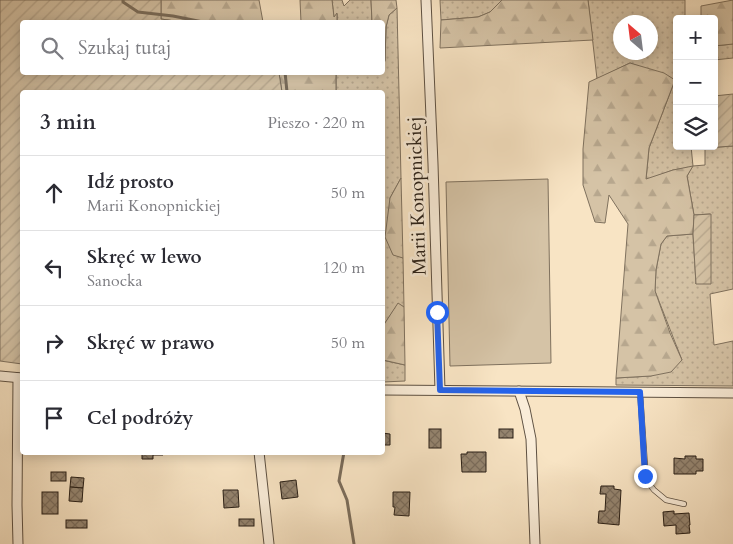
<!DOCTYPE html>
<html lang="pl">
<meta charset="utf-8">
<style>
body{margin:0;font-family:Cardo,serif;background:#f2f2f3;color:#2b2b33}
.controls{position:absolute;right:15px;top:15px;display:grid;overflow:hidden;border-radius:5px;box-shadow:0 2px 12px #0003}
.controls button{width:45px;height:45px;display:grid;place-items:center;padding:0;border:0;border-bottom:1px solid #e1e1e2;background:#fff;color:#2b2b33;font:25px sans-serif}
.compass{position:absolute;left:613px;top:15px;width:45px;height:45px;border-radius:50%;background:#fff;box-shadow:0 2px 12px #0003;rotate:332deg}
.stop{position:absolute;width:15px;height:15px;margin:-11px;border:4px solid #2563eb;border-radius:50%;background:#fff}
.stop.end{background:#2563eb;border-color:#fff;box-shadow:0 1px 5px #0008}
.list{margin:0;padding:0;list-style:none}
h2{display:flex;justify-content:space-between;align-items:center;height:65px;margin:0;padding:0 20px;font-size:21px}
h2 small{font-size:16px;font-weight:400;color:#7c7c81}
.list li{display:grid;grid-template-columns:32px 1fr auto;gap:15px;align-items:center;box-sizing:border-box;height:75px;padding:0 20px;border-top:1px solid #e1e1e2}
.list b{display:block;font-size:19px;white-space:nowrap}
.list p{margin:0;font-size:16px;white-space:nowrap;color:#7c7c81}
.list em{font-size:16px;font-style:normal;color:#7c7c81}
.icon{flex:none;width:28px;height:28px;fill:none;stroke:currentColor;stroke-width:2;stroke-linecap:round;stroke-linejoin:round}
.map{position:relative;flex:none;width:733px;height:544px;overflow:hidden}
.search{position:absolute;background:#fff;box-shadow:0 2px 12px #0003;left:20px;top:20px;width:365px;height:55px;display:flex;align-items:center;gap:12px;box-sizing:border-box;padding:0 18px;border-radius:5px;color:#7c7c81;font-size:19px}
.panel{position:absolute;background:#fff;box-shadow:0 2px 12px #0003;left:20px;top:90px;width:365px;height:365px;border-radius:5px}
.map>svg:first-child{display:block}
</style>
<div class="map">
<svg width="733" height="544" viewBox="0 0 733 544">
<defs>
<pattern id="grass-dots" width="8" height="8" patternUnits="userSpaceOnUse" patternTransform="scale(1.25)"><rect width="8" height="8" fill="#d5c3a6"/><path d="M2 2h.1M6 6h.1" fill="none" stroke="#b7a78e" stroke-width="1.8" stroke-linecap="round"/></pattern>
<pattern id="forest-firs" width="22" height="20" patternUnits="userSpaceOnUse" patternTransform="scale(1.25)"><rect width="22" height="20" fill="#d5c3a6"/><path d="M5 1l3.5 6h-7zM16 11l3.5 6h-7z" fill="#b7a78e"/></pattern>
<pattern id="garden-furrows" width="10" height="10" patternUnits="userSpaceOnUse" patternTransform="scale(1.25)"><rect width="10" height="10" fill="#d5c3a6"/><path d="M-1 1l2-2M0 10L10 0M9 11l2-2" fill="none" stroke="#b7a78e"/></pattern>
<pattern id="building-cross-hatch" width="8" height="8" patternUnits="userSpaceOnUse" patternTransform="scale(1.25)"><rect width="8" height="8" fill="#958570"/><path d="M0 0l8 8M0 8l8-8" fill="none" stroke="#7a6c5b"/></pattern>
</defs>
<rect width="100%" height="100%" fill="#f8e4c4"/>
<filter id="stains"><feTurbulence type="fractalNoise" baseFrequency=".004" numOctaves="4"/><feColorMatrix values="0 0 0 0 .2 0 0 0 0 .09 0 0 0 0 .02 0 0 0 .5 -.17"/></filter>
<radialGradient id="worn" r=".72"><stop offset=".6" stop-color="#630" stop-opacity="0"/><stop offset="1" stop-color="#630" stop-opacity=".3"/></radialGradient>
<!-- grass -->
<g fill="url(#grass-dots)" stroke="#7f715e" fill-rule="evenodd">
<path d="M332 0H342L344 6 350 0H371L372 22H337V14L334 18Z"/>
<path d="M440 0H502L490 12 478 17 441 20Z"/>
<path d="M588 0H685V19H677V146H691L693 166 705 165V148L733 146V289L710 294 714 345 733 341V386L616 385V378L651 376 682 360 655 291 656 270 661 244 667 236 693 234 696 284 710 214 694 215 687 176 692 167 673 170 646 180 649 148 675 80 630 63 597 79ZM620 22H650V52H620Z"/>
<path d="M397 8 401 178 390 198 393 254 403 258 404 307 398 304 383 326 382 92H336V73L382 72 383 65 385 60 386 27 389 15Z"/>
<path d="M733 44V58L714 60V46Z"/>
<path d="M382 360 405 365V381L383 382Z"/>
</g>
<!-- forest -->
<g fill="url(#forest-firs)" stroke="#7f715e">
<path d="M161 0H259L263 22H182L161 19Z"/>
<path d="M300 0H332L334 17 337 13V22H301Z"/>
<path d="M371 0H396L397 8 389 15 386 27 385 61 383 65 382 22H372Z"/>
<path d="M502 0H588L593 40 440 48 441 20 478 17 490 12Z"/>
<path d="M733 0V44L714 46V19H701V6Z"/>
<path d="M630 63 664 73 675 80 649 148 646 179 673 170 693 166 687 176 694 215 693 234 667 236 661 244 656 270 655 291 670 333 682 360 671 372 651 376 616 378 628 224 609 195 605 223 595 222 583 185V149L589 82Z"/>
<path d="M279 73H336V92H282Z"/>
<path d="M401 178 403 258 393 255 385 237 390 198Z"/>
<path d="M398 303 404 307 405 365 383 360V326Z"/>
</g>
<!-- garden -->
<g fill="url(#garden-furrows)" stroke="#7f715e">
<path d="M0 0H161V19L182 22H22V72L279 73 282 92H22V364L0 361Z"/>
<path d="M733 94V146L705 148V146H714V96Z"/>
<path d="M711 214V284H696L693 234 694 215Z"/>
</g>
<!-- pitch -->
<path fill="#d5c3a6" stroke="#7f715e" d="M548 179 551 363 450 366 446 182Z"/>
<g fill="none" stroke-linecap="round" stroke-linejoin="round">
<!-- stream -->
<g stroke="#7b6d5b" stroke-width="3">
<path d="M123 0V2L138 12 173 16 203 22"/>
<path d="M285 72 287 92"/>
<path d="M344 452 339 481 347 500 354 544"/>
</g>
</g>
<!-- building -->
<g fill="url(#building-cross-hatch)" stroke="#291f16">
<rect x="429" y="429" width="12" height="19"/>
<rect x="499" y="429" width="14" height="9"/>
<path d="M382 433 390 434V445H382Z"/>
<path d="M142 452H163V455H153V459H142Z"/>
<path d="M467 452H486V472H462L461 454H467Z"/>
<path d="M685 456H696V459H703V471H696V474H674V458L685 459Z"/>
<rect x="51" y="472" width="15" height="9"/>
<path d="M71 477 84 478 83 488 70 487Z"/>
<path d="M296 480 298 497 282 499 280 482Z"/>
<path d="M601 486H614V489L621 490 619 525 598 523 599 511H605L606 494H600Z"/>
<path d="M70 487 83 488 82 502 69 501Z"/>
<path d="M223 490H238L239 507 224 508Z"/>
<rect x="42" y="492" width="16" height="22"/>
<path d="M393 492H410L409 516 394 515 395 507H393Z"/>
<path d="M674 511V514L689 513 690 525H689L690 533 676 534V525L664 526 663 512Z"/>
<rect x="239" y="519" width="15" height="7"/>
<rect x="66" y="520" width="21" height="8"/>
</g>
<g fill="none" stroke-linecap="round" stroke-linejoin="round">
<defs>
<path id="service" d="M640 392 646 480 654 490 666 500 684 504"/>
<g id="minor">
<path d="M426 0 433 164 440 390"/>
<path d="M0 376 22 378"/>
<path d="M382 390 733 393"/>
<path d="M519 391 525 409 531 439 535 544"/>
<path d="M259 452 269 544"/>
<path d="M18 544 17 505 18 378"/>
</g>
</defs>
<!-- service casing -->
<use href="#service" stroke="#5d5042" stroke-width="6"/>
<!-- minor casing -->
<use href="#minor" stroke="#5d5042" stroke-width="11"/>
<!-- service -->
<use href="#service" stroke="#faedd9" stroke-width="4.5"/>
<!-- minor -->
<use href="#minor" stroke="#faedd9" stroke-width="9"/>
</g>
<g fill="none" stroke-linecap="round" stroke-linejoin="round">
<!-- route -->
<path stroke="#2563eb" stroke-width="6" d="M437 312 440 390 640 392 645 476"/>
</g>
<g text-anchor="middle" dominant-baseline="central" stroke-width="5" stroke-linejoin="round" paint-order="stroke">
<!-- street labels -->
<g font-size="19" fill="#291f16" stroke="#faedd9">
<text transform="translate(417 196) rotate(-92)">Marii Konopnickiej</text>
</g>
</g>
<rect width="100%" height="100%" filter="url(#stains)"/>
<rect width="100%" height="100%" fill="url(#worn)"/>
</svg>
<div class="controls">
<button>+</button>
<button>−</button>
<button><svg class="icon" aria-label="layers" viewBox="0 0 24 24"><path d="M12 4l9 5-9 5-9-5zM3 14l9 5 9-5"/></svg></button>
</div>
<svg class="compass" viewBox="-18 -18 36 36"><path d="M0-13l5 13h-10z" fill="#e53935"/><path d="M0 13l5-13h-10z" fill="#7c7c81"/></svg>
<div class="stop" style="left:437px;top:312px"></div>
<div class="stop end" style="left:645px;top:476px"></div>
<div class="search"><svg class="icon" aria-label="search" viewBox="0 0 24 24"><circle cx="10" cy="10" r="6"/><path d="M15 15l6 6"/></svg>Szukaj tutaj</div>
<section class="panel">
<h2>3 min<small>Pieszo · 220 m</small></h2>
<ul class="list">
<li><svg class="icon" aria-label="ahead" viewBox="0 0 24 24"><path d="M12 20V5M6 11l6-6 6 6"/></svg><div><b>Idź prosto</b><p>Marii Konopnickiej</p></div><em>50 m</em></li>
<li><svg class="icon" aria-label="left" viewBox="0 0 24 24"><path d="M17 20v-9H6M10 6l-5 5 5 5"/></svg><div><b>Skręć w lewo</b><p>Sanocka</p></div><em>120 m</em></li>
<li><svg class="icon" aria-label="right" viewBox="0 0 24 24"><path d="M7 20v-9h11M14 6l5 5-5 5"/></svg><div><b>Skręć w prawo</b></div><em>50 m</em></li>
<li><svg class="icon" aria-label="arrive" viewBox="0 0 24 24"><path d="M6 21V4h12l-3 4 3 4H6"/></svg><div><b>Cel podróży</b></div></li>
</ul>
</section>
</div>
